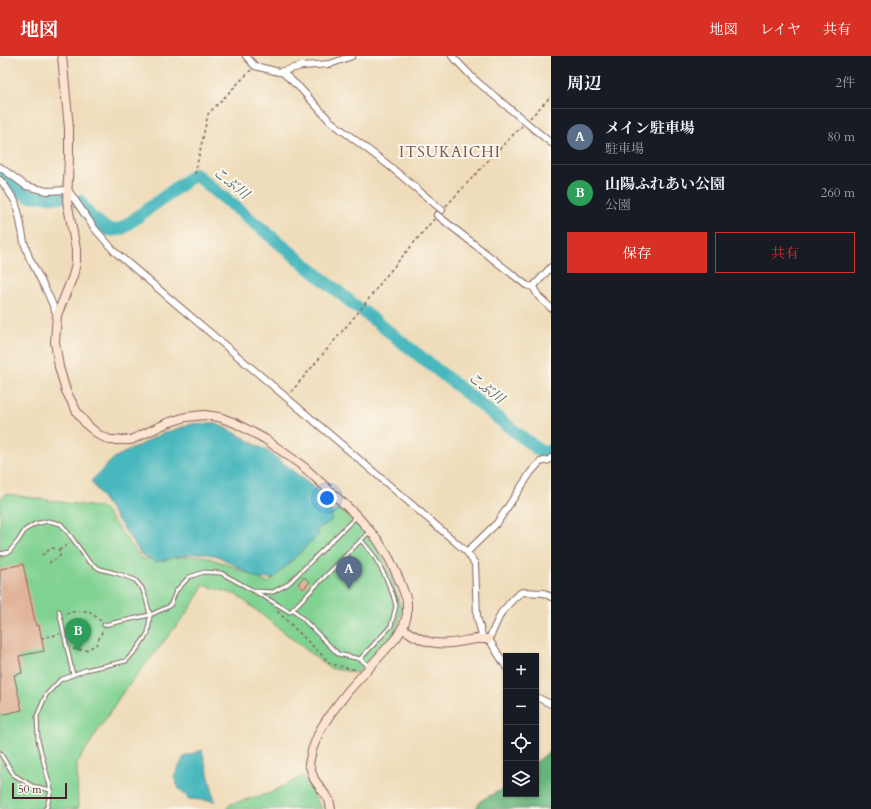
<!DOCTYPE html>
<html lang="ja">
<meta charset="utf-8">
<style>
body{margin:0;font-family:Cardo,"Noto Serif JP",serif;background:#242831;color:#f1f3f6}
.controls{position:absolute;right:12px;bottom:12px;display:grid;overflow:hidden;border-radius:0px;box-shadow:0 1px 3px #0004}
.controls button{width:36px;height:36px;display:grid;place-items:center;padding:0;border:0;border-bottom:1px solid #363941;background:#171b24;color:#f1f3f6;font:20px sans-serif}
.scale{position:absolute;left:12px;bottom:10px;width:55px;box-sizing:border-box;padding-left:4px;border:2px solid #4a1f2b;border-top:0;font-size:11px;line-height:14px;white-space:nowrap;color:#4a1f2b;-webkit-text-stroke:3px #fbf7ec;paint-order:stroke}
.you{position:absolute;left:327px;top:442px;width:14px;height:14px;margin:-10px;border:3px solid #fff;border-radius:50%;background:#1a73e8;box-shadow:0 0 0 6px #1a73e833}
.badge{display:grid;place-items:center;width:26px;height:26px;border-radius:50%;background:#d93025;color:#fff;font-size:13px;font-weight:700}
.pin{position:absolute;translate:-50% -33px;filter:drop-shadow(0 1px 2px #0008)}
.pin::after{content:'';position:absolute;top:21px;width:14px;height:12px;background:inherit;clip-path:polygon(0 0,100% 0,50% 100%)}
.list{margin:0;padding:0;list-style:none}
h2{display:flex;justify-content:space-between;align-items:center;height:52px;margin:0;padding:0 16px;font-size:17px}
h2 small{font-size:13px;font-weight:400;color:#9ea1a6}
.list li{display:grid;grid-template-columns:26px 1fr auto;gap:12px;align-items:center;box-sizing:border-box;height:56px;padding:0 16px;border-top:1px solid #363941}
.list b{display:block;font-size:15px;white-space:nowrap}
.list p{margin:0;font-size:13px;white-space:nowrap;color:#9ea1a6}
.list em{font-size:13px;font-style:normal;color:#9ea1a6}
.actions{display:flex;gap:8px;padding:12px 16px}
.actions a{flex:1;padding:9px 0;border:1px solid #d93025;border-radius:0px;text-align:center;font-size:14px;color:#d93025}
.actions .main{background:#d93025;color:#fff}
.icon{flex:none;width:22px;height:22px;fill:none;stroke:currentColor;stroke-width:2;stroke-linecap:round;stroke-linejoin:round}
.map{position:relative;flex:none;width:551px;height:753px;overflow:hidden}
header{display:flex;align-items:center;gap:24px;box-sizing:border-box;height:56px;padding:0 20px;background:#d93025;color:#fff}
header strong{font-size:19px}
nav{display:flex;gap:22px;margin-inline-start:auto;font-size:14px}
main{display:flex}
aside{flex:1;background:#171b24}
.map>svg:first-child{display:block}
</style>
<header>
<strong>地図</strong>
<nav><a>地図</a><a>レイヤ</a><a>共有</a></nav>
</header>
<main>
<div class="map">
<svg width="551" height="753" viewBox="0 0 551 753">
<rect width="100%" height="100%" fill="#fbf7ec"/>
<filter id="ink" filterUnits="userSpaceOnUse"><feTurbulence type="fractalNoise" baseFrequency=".025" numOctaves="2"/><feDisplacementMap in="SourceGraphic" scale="8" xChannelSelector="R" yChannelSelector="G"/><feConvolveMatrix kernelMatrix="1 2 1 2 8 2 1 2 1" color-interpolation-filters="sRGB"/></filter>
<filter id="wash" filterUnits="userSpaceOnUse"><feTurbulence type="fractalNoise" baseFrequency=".012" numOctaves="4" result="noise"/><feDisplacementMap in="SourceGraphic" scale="16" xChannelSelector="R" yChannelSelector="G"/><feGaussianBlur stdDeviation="0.9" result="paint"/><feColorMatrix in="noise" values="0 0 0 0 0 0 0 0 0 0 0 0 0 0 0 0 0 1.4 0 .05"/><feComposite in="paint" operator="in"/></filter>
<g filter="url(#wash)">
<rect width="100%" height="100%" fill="#efdcba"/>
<!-- green -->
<g fill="#80d292" stroke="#65785e">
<path d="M6 438 103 452 142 503 203 500 229 509 268 527 338 452 366 477 377 491 391 519 402 554 396 576 357 617 329 612 237 539 204 529 189 554 170 578 121 639 77 707 78 753H0V443Z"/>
<path d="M303 720 322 753H226L231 748 246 744V743H250L270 737Z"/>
</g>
<!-- forest -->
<path fill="#68b47c" stroke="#596a54" d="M549 696 551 702V753H476L480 745 506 731V738H536V706Z"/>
<!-- water -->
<g fill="#48b8be" stroke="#496c74">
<path d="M214 367 232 375 272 398 336 450 331 452 332 464 317 474 319 478 274 522 259 523 218 500 202 497 180 500 156 506 141 498 91 425 114 402 161 378 192 368Z"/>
<path d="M202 694 215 745 189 743 179 733 174 721 184 701Z"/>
</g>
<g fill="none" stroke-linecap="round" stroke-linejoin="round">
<!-- river -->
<g stroke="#48b8be" stroke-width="13">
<path d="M0 118 19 134 28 140 62 141"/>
<path d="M80 145 90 160 107 173 113 174 121 173 195 118 358 252"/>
<path d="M364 256 541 396H547L551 394"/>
</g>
</g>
<g id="blocks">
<!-- building -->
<g fill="#e1b49a">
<path d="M23 508 36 570 39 569 44 595 19 600 22 617 14 619 22 654 0 659V513Z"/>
<path d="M304 521 310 526 303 533 298 528Z"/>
</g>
</g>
</g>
<g filter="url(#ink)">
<use href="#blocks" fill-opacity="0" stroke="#84615d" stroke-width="1"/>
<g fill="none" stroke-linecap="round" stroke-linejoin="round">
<defs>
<g id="lane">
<path d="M0 498 9 496 18 485 25 474 35 468 48 465 61 468 72 482 89 506 100 513 119 518 135 524 142 532 146 543 150 559 148 577 137 593 126 605 85 614 60 624 46 639 37 660 38 684 51 734 47 751 45 753"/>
<path d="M256 536 290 556 369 476"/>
<path d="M293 553 338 598 360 603 391 570 396 550 393 539 385 520 374 500 361 484"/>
<path d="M59 555 73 619"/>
<path d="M104 569 150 559 170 550 176 535 189 521 204 516 221 517 254 535 273 536 288 528 356 461"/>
<path d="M360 603 370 611"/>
<path d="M0 697 14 719 32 730 51 734"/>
</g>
<g id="street">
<path d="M246 0 255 10 279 16 302 10 330 8 352 0"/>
<path d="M452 0 474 23 551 87"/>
<path d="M282 16 300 32 330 65 387 108 442 154"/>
<path d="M0 111 26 130 47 135 68 134 95 173 115 196 347 393 467 496 475 508 477 560 483 583"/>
<path d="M0 124 3 127 15 145 19 159 24 186 29 201 48 238 57 259"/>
<path d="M437 159 526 229 533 231 539 241 551 252"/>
<path d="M533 231 551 211"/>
<path d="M467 496 497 467 531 416 540 406 549 404 551 402"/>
<path d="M506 611 489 583 501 557 514 542 522 536 544 537 551 541"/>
<path d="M536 641 551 648"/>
</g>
<g id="secondary">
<path d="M62 0 69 72V102L67 145 76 193V207L73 220 57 259 55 286 59 311 66 335 77 356 87 369 99 379 110 384H131L167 367 186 361 204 359 219 361 235 367 265 383 304 411 357 460 377 483 389 502 399 523 407 544V559L404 569 397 581 349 634 331 657 320 674 312 694 309 708 314 723 329 744 331 753"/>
<path d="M402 572C411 578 420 584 430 586 445 590 461 585 476 583 480 583 484 583 489 583"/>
</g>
</defs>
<!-- lane casing -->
<use href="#lane" stroke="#84615d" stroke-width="5"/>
<!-- street casing -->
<use href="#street" stroke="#84615d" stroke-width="8"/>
<!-- secondary casing -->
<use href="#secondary" stroke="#84615d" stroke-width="10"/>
<!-- path -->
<g stroke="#84615d" stroke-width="1.5" stroke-dasharray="3 3" stroke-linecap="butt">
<path d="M530 62 551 40"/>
<path d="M195 118 208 58 251 14"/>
<path d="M446 150 499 93 522 70"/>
<path d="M291 336 361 253 386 220 434 163"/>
<path d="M59 494 70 487"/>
<path d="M42 499 52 492 59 494 60 499 59 502 51 505 49 508"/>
<path d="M278 555V556L331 608 357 614"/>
<path d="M66 558 76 555H89L102 566"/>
<path d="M41 582 60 578"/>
<path d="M73 593 86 594 96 589 103 574"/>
</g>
<!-- lane -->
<use href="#lane" stroke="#fff" stroke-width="3"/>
<!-- street -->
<use href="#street" stroke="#fff" stroke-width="6"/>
<!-- secondary -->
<use href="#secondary" stroke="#fde4d1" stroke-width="8"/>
</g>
</g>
<g text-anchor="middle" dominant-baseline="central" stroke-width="4" stroke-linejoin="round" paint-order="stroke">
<!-- water labels -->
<g font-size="14" font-style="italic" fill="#495c66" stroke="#fbf7ec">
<text transform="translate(231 127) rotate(39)">こぶ川</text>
<text transform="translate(486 332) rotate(38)">こぶ川</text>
</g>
<!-- quarter labels -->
<g font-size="15" letter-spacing="1" fill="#7f5352" stroke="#fbf7ec">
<text x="450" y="96">ITSUKAICHI</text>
</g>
</g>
</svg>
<div class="controls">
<button>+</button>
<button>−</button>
<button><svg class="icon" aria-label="locate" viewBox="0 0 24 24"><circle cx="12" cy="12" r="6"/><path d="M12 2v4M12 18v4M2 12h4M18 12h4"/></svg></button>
<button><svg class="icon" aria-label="layers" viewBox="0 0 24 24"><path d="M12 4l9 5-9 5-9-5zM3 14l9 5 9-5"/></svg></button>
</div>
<div class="scale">50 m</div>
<div class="you"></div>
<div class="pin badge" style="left:349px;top:533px;background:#5c6f8a">A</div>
<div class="pin badge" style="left:78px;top:595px;background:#2e9e5b">B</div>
</div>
<aside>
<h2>周辺<small>2件</small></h2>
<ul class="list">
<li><span class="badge" style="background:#5c6f8a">A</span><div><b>メイン駐車場</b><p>駐車場</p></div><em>80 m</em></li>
<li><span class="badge" style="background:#2e9e5b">B</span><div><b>山陽ふれあい公園</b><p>公園</p></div><em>260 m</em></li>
</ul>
<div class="actions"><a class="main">保存</a><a>共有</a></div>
</aside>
</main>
